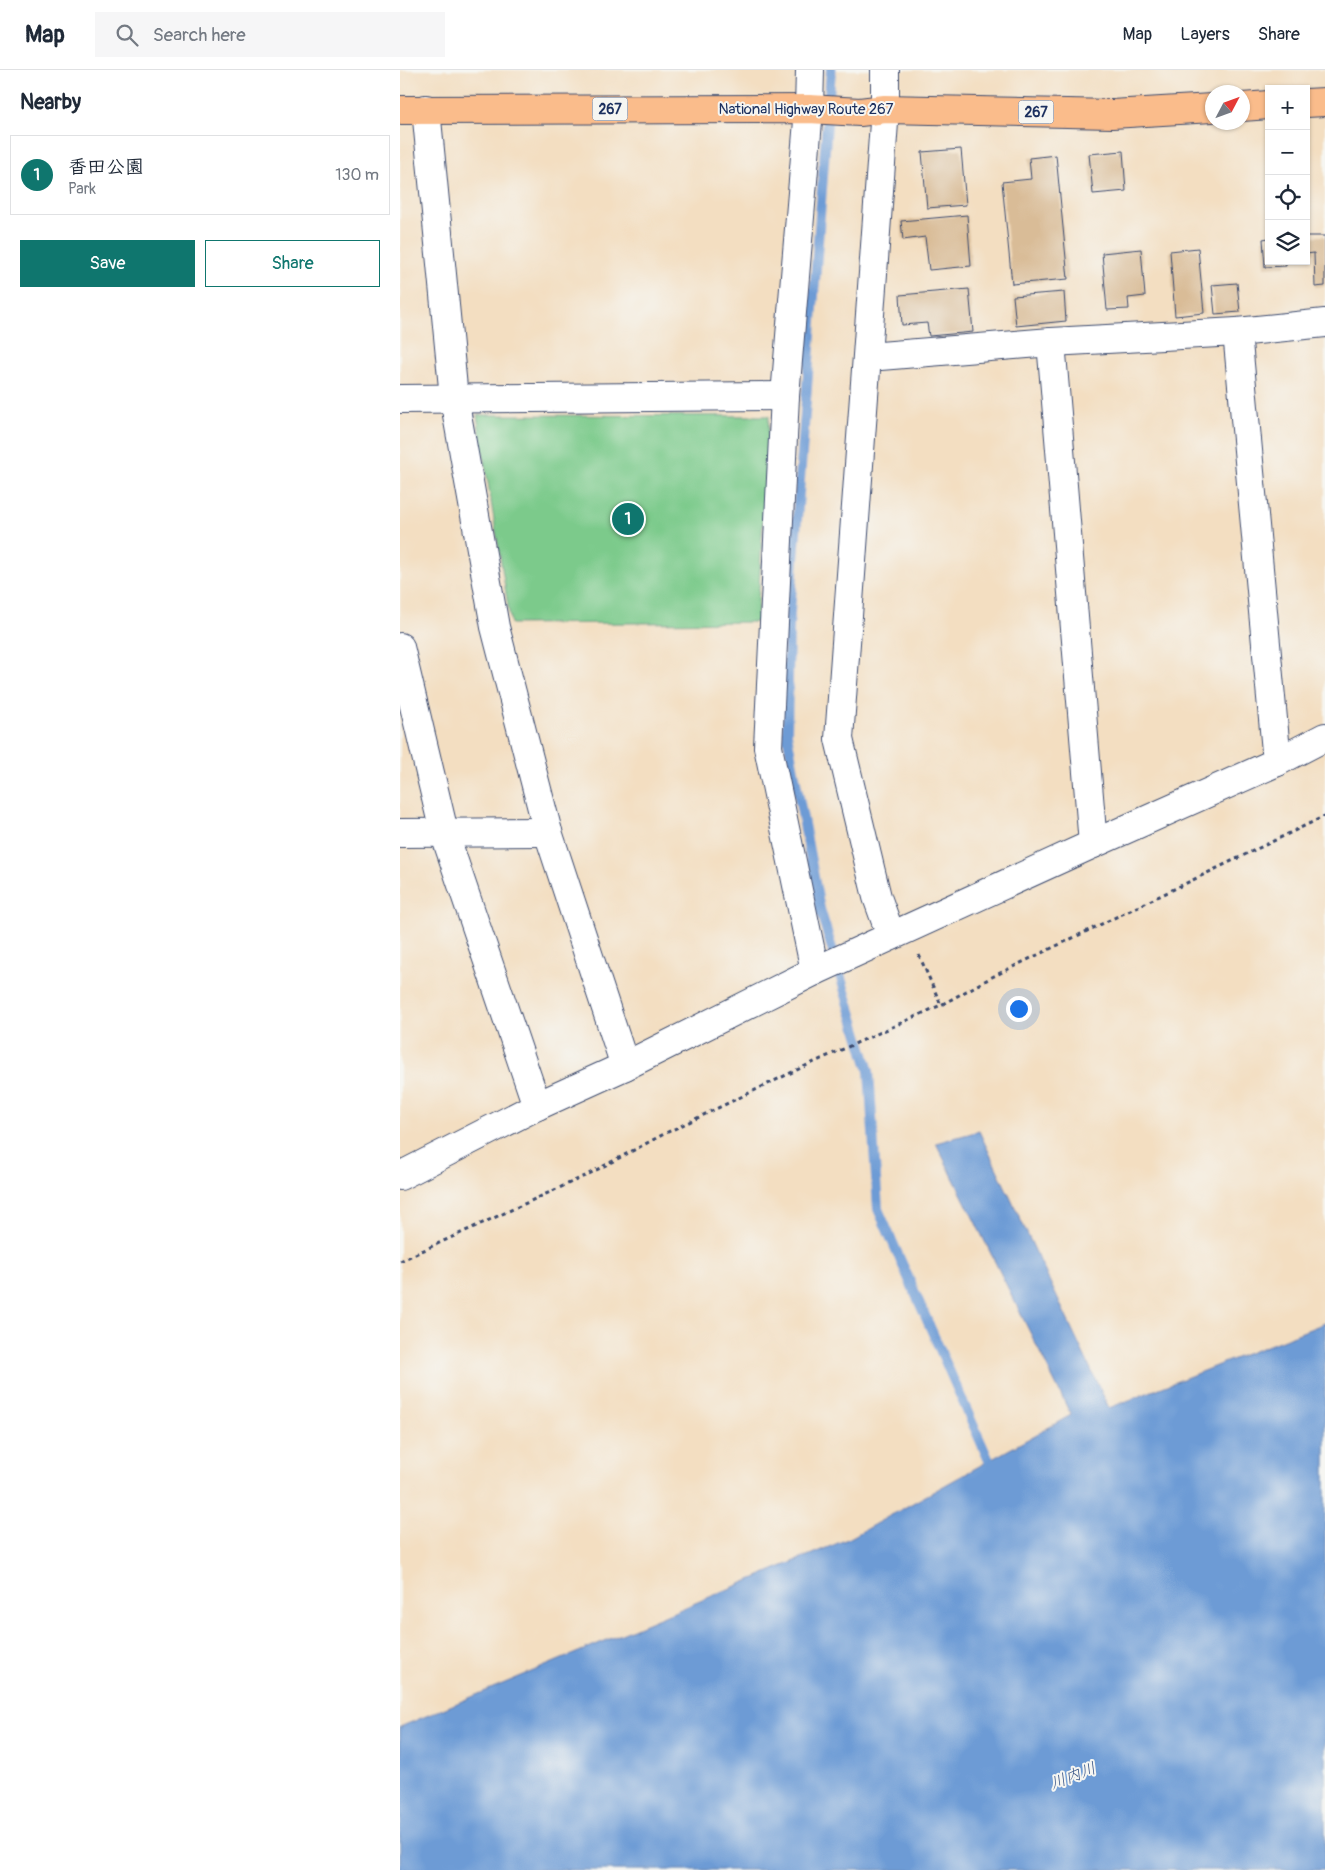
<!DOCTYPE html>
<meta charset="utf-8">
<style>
body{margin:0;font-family:Pangolin,"Klee One",sans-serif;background:#f6f6f7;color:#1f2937}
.controls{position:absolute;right:15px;top:15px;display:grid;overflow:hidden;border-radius:0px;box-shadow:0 1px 4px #0004}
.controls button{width:45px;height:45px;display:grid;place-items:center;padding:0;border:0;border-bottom:1px solid #e0e1e3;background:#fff;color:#1f2937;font:25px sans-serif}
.compass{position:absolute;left:805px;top:15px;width:45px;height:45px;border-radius:50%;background:#fff;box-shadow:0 1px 4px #0004;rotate:49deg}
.you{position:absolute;left:618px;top:938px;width:18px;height:18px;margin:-12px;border:4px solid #fff;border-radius:50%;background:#1a73e8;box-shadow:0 0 0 8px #1a73e833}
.badge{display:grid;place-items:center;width:32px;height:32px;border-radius:50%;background:#0f766e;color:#fff;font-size:16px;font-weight:700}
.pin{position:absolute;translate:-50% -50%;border:2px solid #fff;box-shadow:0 1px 5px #0006}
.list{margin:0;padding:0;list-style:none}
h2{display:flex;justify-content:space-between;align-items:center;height:65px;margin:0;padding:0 20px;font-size:21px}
h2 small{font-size:16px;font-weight:400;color:#747a83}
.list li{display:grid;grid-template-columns:32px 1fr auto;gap:15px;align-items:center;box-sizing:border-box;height:80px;margin:0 10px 10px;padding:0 10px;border:1px solid #e0e1e3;border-radius:0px}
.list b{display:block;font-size:19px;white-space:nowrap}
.list p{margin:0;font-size:16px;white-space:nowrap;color:#747a83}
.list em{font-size:16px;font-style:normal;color:#747a83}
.actions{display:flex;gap:10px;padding:15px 20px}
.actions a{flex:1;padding:11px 0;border:1px solid #0f766e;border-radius:0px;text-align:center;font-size:18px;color:#0f766e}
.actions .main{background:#0f766e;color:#fff}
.icon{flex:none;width:28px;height:28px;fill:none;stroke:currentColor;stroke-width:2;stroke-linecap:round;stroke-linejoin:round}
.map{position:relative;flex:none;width:925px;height:1800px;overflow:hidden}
header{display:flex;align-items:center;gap:30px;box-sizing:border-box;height:70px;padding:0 25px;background:#fff;border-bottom:1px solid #e0e1e3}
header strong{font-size:24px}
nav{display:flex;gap:28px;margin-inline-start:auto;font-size:18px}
.search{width:350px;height:45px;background:#f6f6f7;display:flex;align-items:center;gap:12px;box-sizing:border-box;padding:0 18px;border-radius:0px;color:#747a83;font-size:19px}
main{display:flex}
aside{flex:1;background:#fff}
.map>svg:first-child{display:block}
</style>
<header>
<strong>Map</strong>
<div class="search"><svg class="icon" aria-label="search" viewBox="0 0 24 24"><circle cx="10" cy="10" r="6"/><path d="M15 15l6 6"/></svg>Search here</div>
<nav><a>Map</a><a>Layers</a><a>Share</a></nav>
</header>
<main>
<aside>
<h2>Nearby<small></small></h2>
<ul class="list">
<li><span class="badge">1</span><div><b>香田公園</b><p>Park</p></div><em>130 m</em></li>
</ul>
<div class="actions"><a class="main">Save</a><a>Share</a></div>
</aside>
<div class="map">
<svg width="925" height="1800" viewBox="0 0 925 1800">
<rect width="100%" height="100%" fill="#f6f6f2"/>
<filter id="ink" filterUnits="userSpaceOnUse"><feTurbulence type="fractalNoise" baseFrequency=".02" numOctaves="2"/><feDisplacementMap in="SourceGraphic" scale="10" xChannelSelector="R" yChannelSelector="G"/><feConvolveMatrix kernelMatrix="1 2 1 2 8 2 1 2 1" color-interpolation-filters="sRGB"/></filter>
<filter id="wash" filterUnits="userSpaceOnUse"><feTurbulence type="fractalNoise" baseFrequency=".0096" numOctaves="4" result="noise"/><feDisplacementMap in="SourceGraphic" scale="20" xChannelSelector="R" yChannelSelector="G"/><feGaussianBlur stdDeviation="1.12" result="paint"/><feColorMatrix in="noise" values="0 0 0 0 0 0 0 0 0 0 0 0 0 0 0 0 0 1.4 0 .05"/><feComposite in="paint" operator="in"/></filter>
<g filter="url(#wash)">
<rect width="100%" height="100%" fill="#f3dec1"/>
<!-- green -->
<path fill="#7bca8b" stroke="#4b7c74" d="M77 345 369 346 357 552 111 554Z"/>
<!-- water -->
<path fill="#6d9bd5" stroke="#44659a" d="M579 1061 709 1338 925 1253V1800H0V1657L450 1468 671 1345 536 1073Z"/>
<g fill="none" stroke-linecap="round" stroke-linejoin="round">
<!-- stream -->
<path stroke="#6d9bd5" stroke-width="10" d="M431 0 389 555 387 664 420 839 469 1001 478 1139 594 1402"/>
</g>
<g id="blocks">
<!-- building -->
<g fill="#d9bc97">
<path d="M561 79 566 135 527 138 522 82Z"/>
<path d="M723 81 726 121 693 124 689 84Z"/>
<path d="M656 85 668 209 612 214 602 112 631 109 629 88Z"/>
<path d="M567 145 571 196 529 200 525 167 503 170 501 151Z"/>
<path d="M906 166H925V216L915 217 914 183 906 184Z"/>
<path d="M869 168V191H886V196L865 197 863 169Z"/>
<path d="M798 178 804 243 775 246 770 181Z"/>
<path d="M741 179 745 226 728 228 729 239 707 240 702 183Z"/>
<path d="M837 213 840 242 815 244 812 215Z"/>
<path d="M569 219 573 262 529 266 527 253 502 255 500 225Z"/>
<path d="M664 222 666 251 616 256 613 226Z"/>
</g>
</g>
</g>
<g filter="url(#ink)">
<use href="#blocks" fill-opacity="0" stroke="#3b496d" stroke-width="1"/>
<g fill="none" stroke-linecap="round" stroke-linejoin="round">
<defs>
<g id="minor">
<path d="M410 0 409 39 385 326 368 677 415 901"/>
<path d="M485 0V39L439 669 477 827 491 866"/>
<path d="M26 39 54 328 95 557 148 762 225 996"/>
<path d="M837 262 877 692"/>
<path d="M651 272 693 774"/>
<path d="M468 287 651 272 837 262 925 253"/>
<path d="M0 329 385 326"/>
<path d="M0 577 44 762 137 1036"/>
<path d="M0 763 148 762"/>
<path d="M0 1106 137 1036 225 996 415 901 693 774 877 692 925 667"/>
</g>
<g id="highway">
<path d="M906 33 925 32"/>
<path d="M842 37 869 35"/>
<path d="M0 40 409 39 460 42 485 39 712 44 812 38"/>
</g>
</defs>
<!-- minor casing -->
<use href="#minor" stroke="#3b496d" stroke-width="30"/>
<!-- highway casing -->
<use href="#highway" stroke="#3b496d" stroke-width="30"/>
<!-- path -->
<g stroke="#3b496d" stroke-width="3" stroke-dasharray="4 4" stroke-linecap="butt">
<path d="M519 885 541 935"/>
<path d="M0 1191 185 1106 266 1063 401 998 541 935 592 907 925 746"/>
</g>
<!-- minor -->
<use href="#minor" stroke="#fff" stroke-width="28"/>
<!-- highway -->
<use href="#highway" stroke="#fabc8b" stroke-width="28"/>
</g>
</g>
<g text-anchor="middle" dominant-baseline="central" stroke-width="4" stroke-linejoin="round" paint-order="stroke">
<!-- shield labels -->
<g fill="#f6f6f2" stroke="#5d6b8a" stroke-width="1">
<rect x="192.5" y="27.5" width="35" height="23" rx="4"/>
<rect x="618.5" y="30.5" width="35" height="23" rx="4"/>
</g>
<g font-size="14" font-weight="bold" fill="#1b2f5e">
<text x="210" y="39">267</text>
<text x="636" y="42">267</text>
</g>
<!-- street labels -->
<g font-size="15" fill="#1b2f5e" stroke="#f6f6f2">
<text x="406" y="39">National Highway Route 267</text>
</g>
<!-- water labels -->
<g font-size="16" font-style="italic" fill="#385588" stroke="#f6f6f2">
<text transform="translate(673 1706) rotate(-21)">川内川</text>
</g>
</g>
</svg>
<div class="controls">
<button>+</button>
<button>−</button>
<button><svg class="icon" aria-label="locate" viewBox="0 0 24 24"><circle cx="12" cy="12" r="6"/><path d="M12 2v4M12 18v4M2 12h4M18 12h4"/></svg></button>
<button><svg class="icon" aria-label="layers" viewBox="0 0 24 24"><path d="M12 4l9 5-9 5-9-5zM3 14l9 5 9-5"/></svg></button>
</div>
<svg class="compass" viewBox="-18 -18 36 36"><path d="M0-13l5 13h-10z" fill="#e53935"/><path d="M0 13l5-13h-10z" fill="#747a83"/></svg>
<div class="you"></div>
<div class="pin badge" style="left:228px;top:449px">1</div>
</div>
</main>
